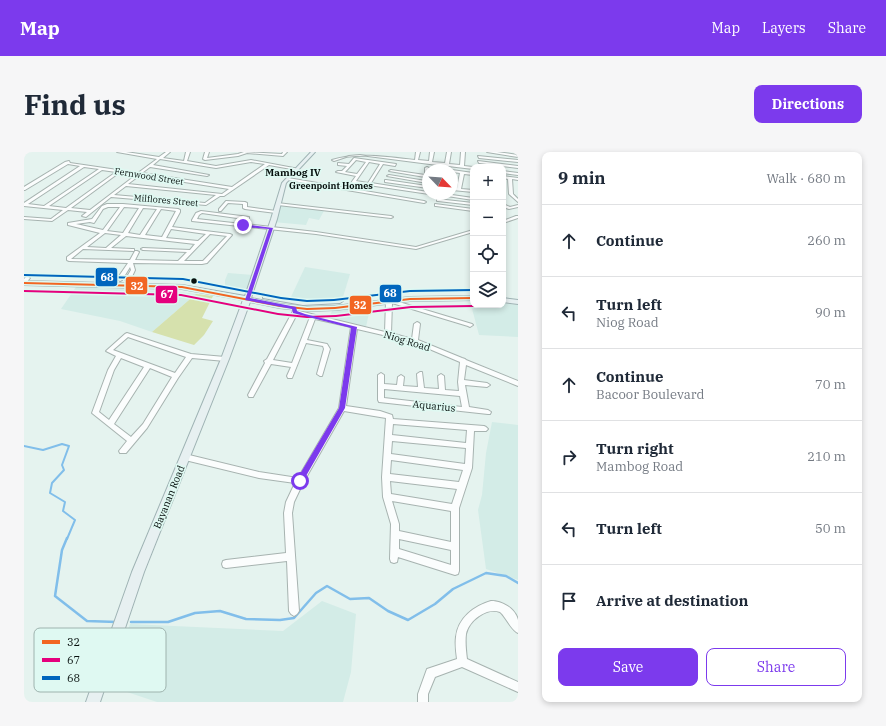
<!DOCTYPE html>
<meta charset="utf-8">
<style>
body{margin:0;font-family:"IBM Plex Serif",serif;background:#f6f6f7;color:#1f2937}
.controls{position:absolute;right:12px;top:12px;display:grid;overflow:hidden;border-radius:8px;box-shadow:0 2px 6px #0003}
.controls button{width:36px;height:36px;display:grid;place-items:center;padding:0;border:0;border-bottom:1px solid #e0e1e3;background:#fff;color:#1f2937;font:20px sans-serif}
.compass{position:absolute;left:398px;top:12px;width:36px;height:36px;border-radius:50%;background:#fff;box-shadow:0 2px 6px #0003;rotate:115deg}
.stop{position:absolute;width:12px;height:12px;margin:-9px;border:3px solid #7c3aed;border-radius:50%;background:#fff}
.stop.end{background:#7c3aed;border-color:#fff;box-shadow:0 1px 4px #0008}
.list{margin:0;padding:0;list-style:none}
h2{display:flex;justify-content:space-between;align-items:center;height:52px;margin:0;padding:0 16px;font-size:17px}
h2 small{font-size:13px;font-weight:400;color:#747a83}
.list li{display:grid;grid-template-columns:26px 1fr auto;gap:12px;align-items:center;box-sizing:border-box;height:72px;padding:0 16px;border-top:1px solid #e0e1e3}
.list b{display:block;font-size:15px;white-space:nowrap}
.list p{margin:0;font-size:13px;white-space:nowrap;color:#747a83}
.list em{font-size:13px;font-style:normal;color:#747a83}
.actions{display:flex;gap:8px;padding:12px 16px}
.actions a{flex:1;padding:9px 0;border:1px solid #7c3aed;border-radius:8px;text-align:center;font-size:14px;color:#7c3aed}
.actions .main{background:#7c3aed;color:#fff}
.icon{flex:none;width:22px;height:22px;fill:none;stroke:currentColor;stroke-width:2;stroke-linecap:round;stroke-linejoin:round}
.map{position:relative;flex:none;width:494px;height:550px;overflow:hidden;border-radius:8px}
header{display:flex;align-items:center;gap:24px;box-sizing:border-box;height:56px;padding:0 20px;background:#7c3aed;color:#fff}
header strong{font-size:19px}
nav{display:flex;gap:22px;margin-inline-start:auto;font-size:14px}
.intro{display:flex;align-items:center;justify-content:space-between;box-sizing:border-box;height:96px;padding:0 24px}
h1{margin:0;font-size:28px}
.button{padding:10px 18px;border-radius:8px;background:#7c3aed;color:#fff;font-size:14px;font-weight:700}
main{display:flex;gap:24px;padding:0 24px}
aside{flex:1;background:#fff;border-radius:8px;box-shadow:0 2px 6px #0003}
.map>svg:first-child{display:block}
</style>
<header>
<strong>Map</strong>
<nav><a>Map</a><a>Layers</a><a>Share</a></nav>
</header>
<div class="intro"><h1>Find us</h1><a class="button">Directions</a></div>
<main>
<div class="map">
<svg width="494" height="550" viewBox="0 0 494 550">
<rect width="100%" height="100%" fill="#e5f3ef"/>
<!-- built -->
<g fill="#d3ece7">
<path d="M254 52 301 57 295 68 285 66 282 73 249 70Z"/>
<path d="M281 115 326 122 319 145 293 148 266 147Z"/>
<path d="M204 121 229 123 224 138 201 134V128Z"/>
<path d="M52 135 156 140 172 142 128 180 96 169 37 157Z"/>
<path d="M446 149H449V153H479V151L494 153V185L455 183Z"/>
<path d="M338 155 346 156 342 175 305 166 308 159Z"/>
<path d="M468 270 494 273V428L462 417 454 358 458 343 462 301Z"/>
<path d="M298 449 332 462 327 520 319 550H133L82 533 106 472 259 479Z"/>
</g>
<!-- green -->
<path fill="#d6e1ad" d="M172 142 189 144 178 166 189 169 180 183 170 193 128 180Z"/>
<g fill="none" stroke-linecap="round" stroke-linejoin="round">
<!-- stream-far1 -->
<path stroke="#81beea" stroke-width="2" d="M0 294 19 298 38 292 45 294 38 313 40 318 28 331 26 341 41 350 39 359 51 368 43 387"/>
<!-- stream -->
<g stroke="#81beea" stroke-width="2.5">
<path d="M43 386 38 398 31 444 63 469 93 470"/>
<path d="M107 470H144L171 461 196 459 222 467 256 468 270 466 292 441 303 434 326 447 345 446 364 459 384 468 411 452 429 437 462 421 482 424 494 431"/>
</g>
<defs>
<g id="minor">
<path d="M93 0H102L135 5 142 0H146L139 6 160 9 162 0H166L163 9 192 14 227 8 275 17 273 18 245 13 200 44H196L182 53 87 45 62 65 58 64 63 60 44 58 28 69 0 67V65L27 67 39 58 0 54V51L56 14 44 12 1 38H0V35L41 10 45 9 46 11 114 21 133 7ZM136 7 192 16 227 10 241 12 208 35 118 21 126 15 183 24 185 23 129 13ZM60 15 75 17 20 54 4 52ZM78 18 92 20 42 56 25 54ZM96 20 112 23 66 58 47 56ZM116 23 205 37 198 42 104 32ZM102 34 192 43 181 51 90 43Z"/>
<path d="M181 0H185L183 6 214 2 220 0 258 2 259 0H263L259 4 223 1 214 4 181 8 179 7Z"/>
<path d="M392 0H396L394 8 405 9 406 0H410L408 10 421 11 423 0H427L425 12 436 13 437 0H441L440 14 449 15V17L424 14V18H420L421 14 336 3 325 4 310 9 308 8C332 0 365 5 391 8Z"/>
<path d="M463 0H473L494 3V5Z"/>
<path d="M454 4 494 8V10L455 6Z"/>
<path d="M330 6 372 12 371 14 359 12 347 31 404 40 405 42 331 31 328 32 327 31 332 24 312 20 314 19H318L323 14 314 13V11L325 12ZM332 8 342 10 333 22 321 20ZM345 10 356 12 344 31 332 29Z"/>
<path d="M454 9 494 14V16L455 11Z"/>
<path d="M403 15 405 16V18L404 31H403L363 24 365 23 402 29 401 25 365 19 367 18 401 23V16Z"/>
<path d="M428 18 449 21V23L440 22 437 37 449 38V40L428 38V36H433L436 21 428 20Z"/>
<path d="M479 19 494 21V23L479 21Z"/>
<path d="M479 24 494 26V28L488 27 489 42 494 47V50L485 42 484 27 479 26Z"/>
<path d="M264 26 400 49 402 50 400 51 263 28V26Z"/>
<path d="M362 28 403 34 404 36 361 30V28Z"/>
<path d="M410 42H421L449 46V48Z"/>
<path d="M413 47 449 51V53L414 49H413Z"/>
<path d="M202 49 221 50 223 51V55L252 59 254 60 252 61 221 57 219 56V52L204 51 197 59H195V57Z"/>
<path d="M253 51 367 64 369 65 367 66 254 53 252 52Z"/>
<path d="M83 52H99L154 57 156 58V60L148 75 206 82 208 83 183 111 178 112 109 111 111 118 106 129 101 128 107 118 106 115 98 128 96 129 93 127 104 111 45 109 43 108V105L76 81 44 73V71L68 67 78 54ZM84 55H96L79 78 52 72 66 70 70 71 79 57ZM100 55 115 56 99 81 83 79ZM119 56 133 57 116 83 104 81ZM137 57 152 59 138 85 121 83ZM147 77 182 82 174 89 142 86ZM81 81 97 83 82 96 63 95ZM186 82 203 84 179 109H160ZM102 84 171 92 166 98 119 96 117 97 119 98 163 100 154 109 111 108 115 100 113 99H111L106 108 47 107 59 97 110 99V97H108L87 96Z"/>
<path d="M411 52 449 57V59L412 54H411Z"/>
<path d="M479 52 486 55 494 53V55L485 57 479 55Z"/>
<path d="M177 59 225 65V66L222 72 292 80 392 95 449 78V80L392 97 292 82 168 69V68L172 61ZM178 61 220 67 218 72 173 67 175 63Z"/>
<path d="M492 64H494V66L479 71V69Z"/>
<path d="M3 124 6 126 2 131 0 132V127Z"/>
<path d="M365 147 448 172 449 173 446 175 444 174 368 151 367 181 388 187 390 172 393 170 395 171 396 172 394 188 438 206 441 207 442 208 494 229V234L442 213 440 228 463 231 466 233 463 235 441 233 445 255 464 258 467 260 466 262H464L355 250 354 248V223L357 221 360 223V232L373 233 374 225 377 223 380 225 379 234 394 235 393 222 396 220H398L400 236 415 237 414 224 417 222 420 224 421 238 435 239 434 230 436 210 389 190 333 177 322 254 356 259 368 263 369 267 460 274 462 275 464 277 462 279H450L448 316 435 356V419L434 422 431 423 374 405 373 410 370 411 367 410 366 407 367 372 359 345 358 325 362 266 320 259 279 331 270 350 268 361 275 459 273 462 270 464 267 462 265 459 263 409 202 416 199 415 198 412 199 409 202 408 262 401 260 361 262 350 271 331 235 326 161 308 158 307 157 305 158 303 161 302 235 320 274 326 315 256 327 175 291 167 283 188 303 192 306 197 298 224H296L293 222 300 197 299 194 282 191 268 226H264L263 224 267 215 247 212 229 245H225L224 243 241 211 240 209 243 207 269 159 271 158 361 180 362 149ZM273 162 286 165 268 211 249 208ZM360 237 436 244 438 255 360 246ZM369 272 443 278 442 291 368 283ZM368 289 442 296 441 312 367 302ZM367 308 439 318 435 330 366 322ZM366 329 433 337 428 352 367 342ZM368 349 427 359V390L375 379V372ZM375 387 427 398V413L375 397Z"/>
<path d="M103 181 167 202 201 205 204 207 201 209 168 206 154 226 123 276 102 301H96L95 299 103 289 68 261 84 218 92 204 82 199 101 182ZM104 185 162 205 151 221 89 198ZM97 206 120 215 85 268 75 260 90 218ZM126 216 148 225 119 272 107 285 90 272Z"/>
<path d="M467 449C478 449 491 456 494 468 494 472 494 477 494 481 487 478 482 465 476 460 463 455 445 468 442 482 441 490 442 499 443 507L494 530V540L438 515 411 525 404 542V550H394V542L403 517 433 507C432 500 431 492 432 485 434 466 450 454 467 449Z"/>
</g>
<g id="major">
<path d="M287 0H291L262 31 253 67 227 146 256 152 283 155 311 154 386 145 449 144V148L386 149 311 158 283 159 256 156 226 150 205 207 120 420 76 550H62L108 420 197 207 219 148 158 137 0 133V129L158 133 221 144 247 67 258 31Z"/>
<path d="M241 143 279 149 316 147 319 149 316 151 279 153 239 146V144Z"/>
<path d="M479 146 494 148V152L479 150Z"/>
</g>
</defs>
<!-- minor casing -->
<use href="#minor" stroke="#a7b3b0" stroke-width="2"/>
<!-- major casing -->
<use href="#major" stroke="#9fb3b4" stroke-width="2"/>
<!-- minor -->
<use href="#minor" fill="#fbfdfd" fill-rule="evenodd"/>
<!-- major -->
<use href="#major" fill="#e7f0f1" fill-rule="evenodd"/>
<defs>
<path id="bus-1" d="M0 130 158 134 256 153 283 156 311 155 386 146 449 145V147L386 148 311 157 283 158 256 155 158 136 0 132Z"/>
<path id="bus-2" d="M0 138 157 142 254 161 283 164 312 163 387 154 449 153 451 154 449 155 387 156 312 165 283 166 254 163 157 144 0 140Z"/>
<path id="bus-3" d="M0 122 159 126 257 145 283 148 310 147 386 138 449 137V139L386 140 310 149 283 150 257 147 159 128 0 124Z"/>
</defs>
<!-- bus-1 casing -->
<use href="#bus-1" stroke="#dff9f2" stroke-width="3"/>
<!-- bus-2 casing -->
<use href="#bus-2" stroke="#dff9f2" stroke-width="3"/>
<!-- bus-3 casing -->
<use href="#bus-3" stroke="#dff9f2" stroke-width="3"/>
<!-- bus-1 -->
<use href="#bus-1" fill="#f26522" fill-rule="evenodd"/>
<!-- bus-2 -->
<use href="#bus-2" fill="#e5007d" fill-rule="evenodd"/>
<!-- bus-3 -->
<use href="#bus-3" fill="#0065bd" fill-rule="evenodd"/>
</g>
<!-- route -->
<path fill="#7c3aed" d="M218 72 249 76 226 146 272 155 273 159 281 162 333 175 321 256 278 331 276 332 272 329 273 327 315 256 327 176 269 161 268 157 221 148 245 77 219 75Z"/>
<!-- markers -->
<circle fill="#07100e" stroke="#dff9f2" stroke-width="1.5" cx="170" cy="129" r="3.5"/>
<g text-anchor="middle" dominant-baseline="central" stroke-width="3.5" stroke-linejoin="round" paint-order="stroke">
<!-- far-street labels -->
<g font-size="9" fill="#07100e" stroke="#dff9f2">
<text transform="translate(125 24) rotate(9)">Fernwood Street</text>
<text transform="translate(142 48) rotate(5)">Milflores Street</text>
</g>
<!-- far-neighbourhood labels -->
<g font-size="9" font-weight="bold" fill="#07100e" stroke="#dff9f2">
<text x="307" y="33">Greenpoint Homes</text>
</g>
<!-- far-quarter labels -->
<g font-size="10" font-weight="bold" fill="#07100e" stroke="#dff9f2">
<text x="269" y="20">Mambog IV</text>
</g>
<!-- street labels -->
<g font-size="10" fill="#07100e" stroke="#dff9f2">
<text transform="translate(383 189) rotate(17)">Niog Road</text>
<text transform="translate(410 254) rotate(6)">Aquarius</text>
<text transform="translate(145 345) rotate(-68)">Bayanan Road</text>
</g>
</g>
<!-- legend -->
<rect x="10" y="476" width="132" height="64" rx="6" fill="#dff9f2" stroke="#9eb3ae" stroke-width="1"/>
<rect x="18" y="488" width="18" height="4" fill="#f26522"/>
<rect x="18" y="506" width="18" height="4" fill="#e5007d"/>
<rect x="18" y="524" width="18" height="4" fill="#0065bd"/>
<g font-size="11" fill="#07100e">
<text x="43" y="494">32</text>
<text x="43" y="512">67</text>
<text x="43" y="530">68</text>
</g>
<g stroke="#dff9f2" stroke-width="1.5">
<rect x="71" y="115" width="23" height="20" rx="4" fill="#0065bd"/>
<rect x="101" y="124" width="23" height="19" rx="4" fill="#f26522"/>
<rect x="355" y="132" width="23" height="19" rx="4" fill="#0065bd"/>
<rect x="131" y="133" width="23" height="19" rx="4" fill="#e5007d"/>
<rect x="325" y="143" width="23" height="20" rx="4" fill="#f26522"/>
</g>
<g font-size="11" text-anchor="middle" font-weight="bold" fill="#fff">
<text x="83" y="129">68</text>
<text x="113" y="138">32</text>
<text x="366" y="145">68</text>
<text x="143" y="146">67</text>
<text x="336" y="157">32</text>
</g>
</svg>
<div class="controls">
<button>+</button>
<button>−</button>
<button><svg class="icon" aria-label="locate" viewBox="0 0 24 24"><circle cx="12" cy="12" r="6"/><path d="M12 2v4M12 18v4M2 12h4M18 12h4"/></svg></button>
<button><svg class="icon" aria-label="layers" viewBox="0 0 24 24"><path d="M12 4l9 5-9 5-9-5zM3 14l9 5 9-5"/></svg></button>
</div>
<svg class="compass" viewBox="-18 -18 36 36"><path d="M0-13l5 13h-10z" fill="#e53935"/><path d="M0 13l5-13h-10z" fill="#747a83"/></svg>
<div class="stop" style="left:276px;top:329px"></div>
<div class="stop end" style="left:219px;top:73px"></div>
</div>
<aside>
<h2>9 min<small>Walk · 680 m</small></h2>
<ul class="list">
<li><svg class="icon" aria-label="ahead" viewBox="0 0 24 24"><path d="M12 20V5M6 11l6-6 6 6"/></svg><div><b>Continue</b></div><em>260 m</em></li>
<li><svg class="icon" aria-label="left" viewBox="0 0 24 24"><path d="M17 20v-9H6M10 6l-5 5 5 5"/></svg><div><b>Turn left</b><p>Niog Road</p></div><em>90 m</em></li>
<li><svg class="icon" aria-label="ahead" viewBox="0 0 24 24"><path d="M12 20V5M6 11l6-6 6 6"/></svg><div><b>Continue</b><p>Bacoor Boulevard</p></div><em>70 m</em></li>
<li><svg class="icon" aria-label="right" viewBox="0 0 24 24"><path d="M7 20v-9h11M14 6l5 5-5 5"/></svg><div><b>Turn right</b><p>Mambog Road</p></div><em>210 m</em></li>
<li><svg class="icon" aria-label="left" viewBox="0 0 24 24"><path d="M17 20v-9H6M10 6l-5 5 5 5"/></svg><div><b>Turn left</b></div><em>50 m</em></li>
<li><svg class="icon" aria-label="arrive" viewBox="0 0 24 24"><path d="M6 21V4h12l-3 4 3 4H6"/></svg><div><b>Arrive at destination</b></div></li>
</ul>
<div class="actions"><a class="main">Save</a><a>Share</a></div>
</aside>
</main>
